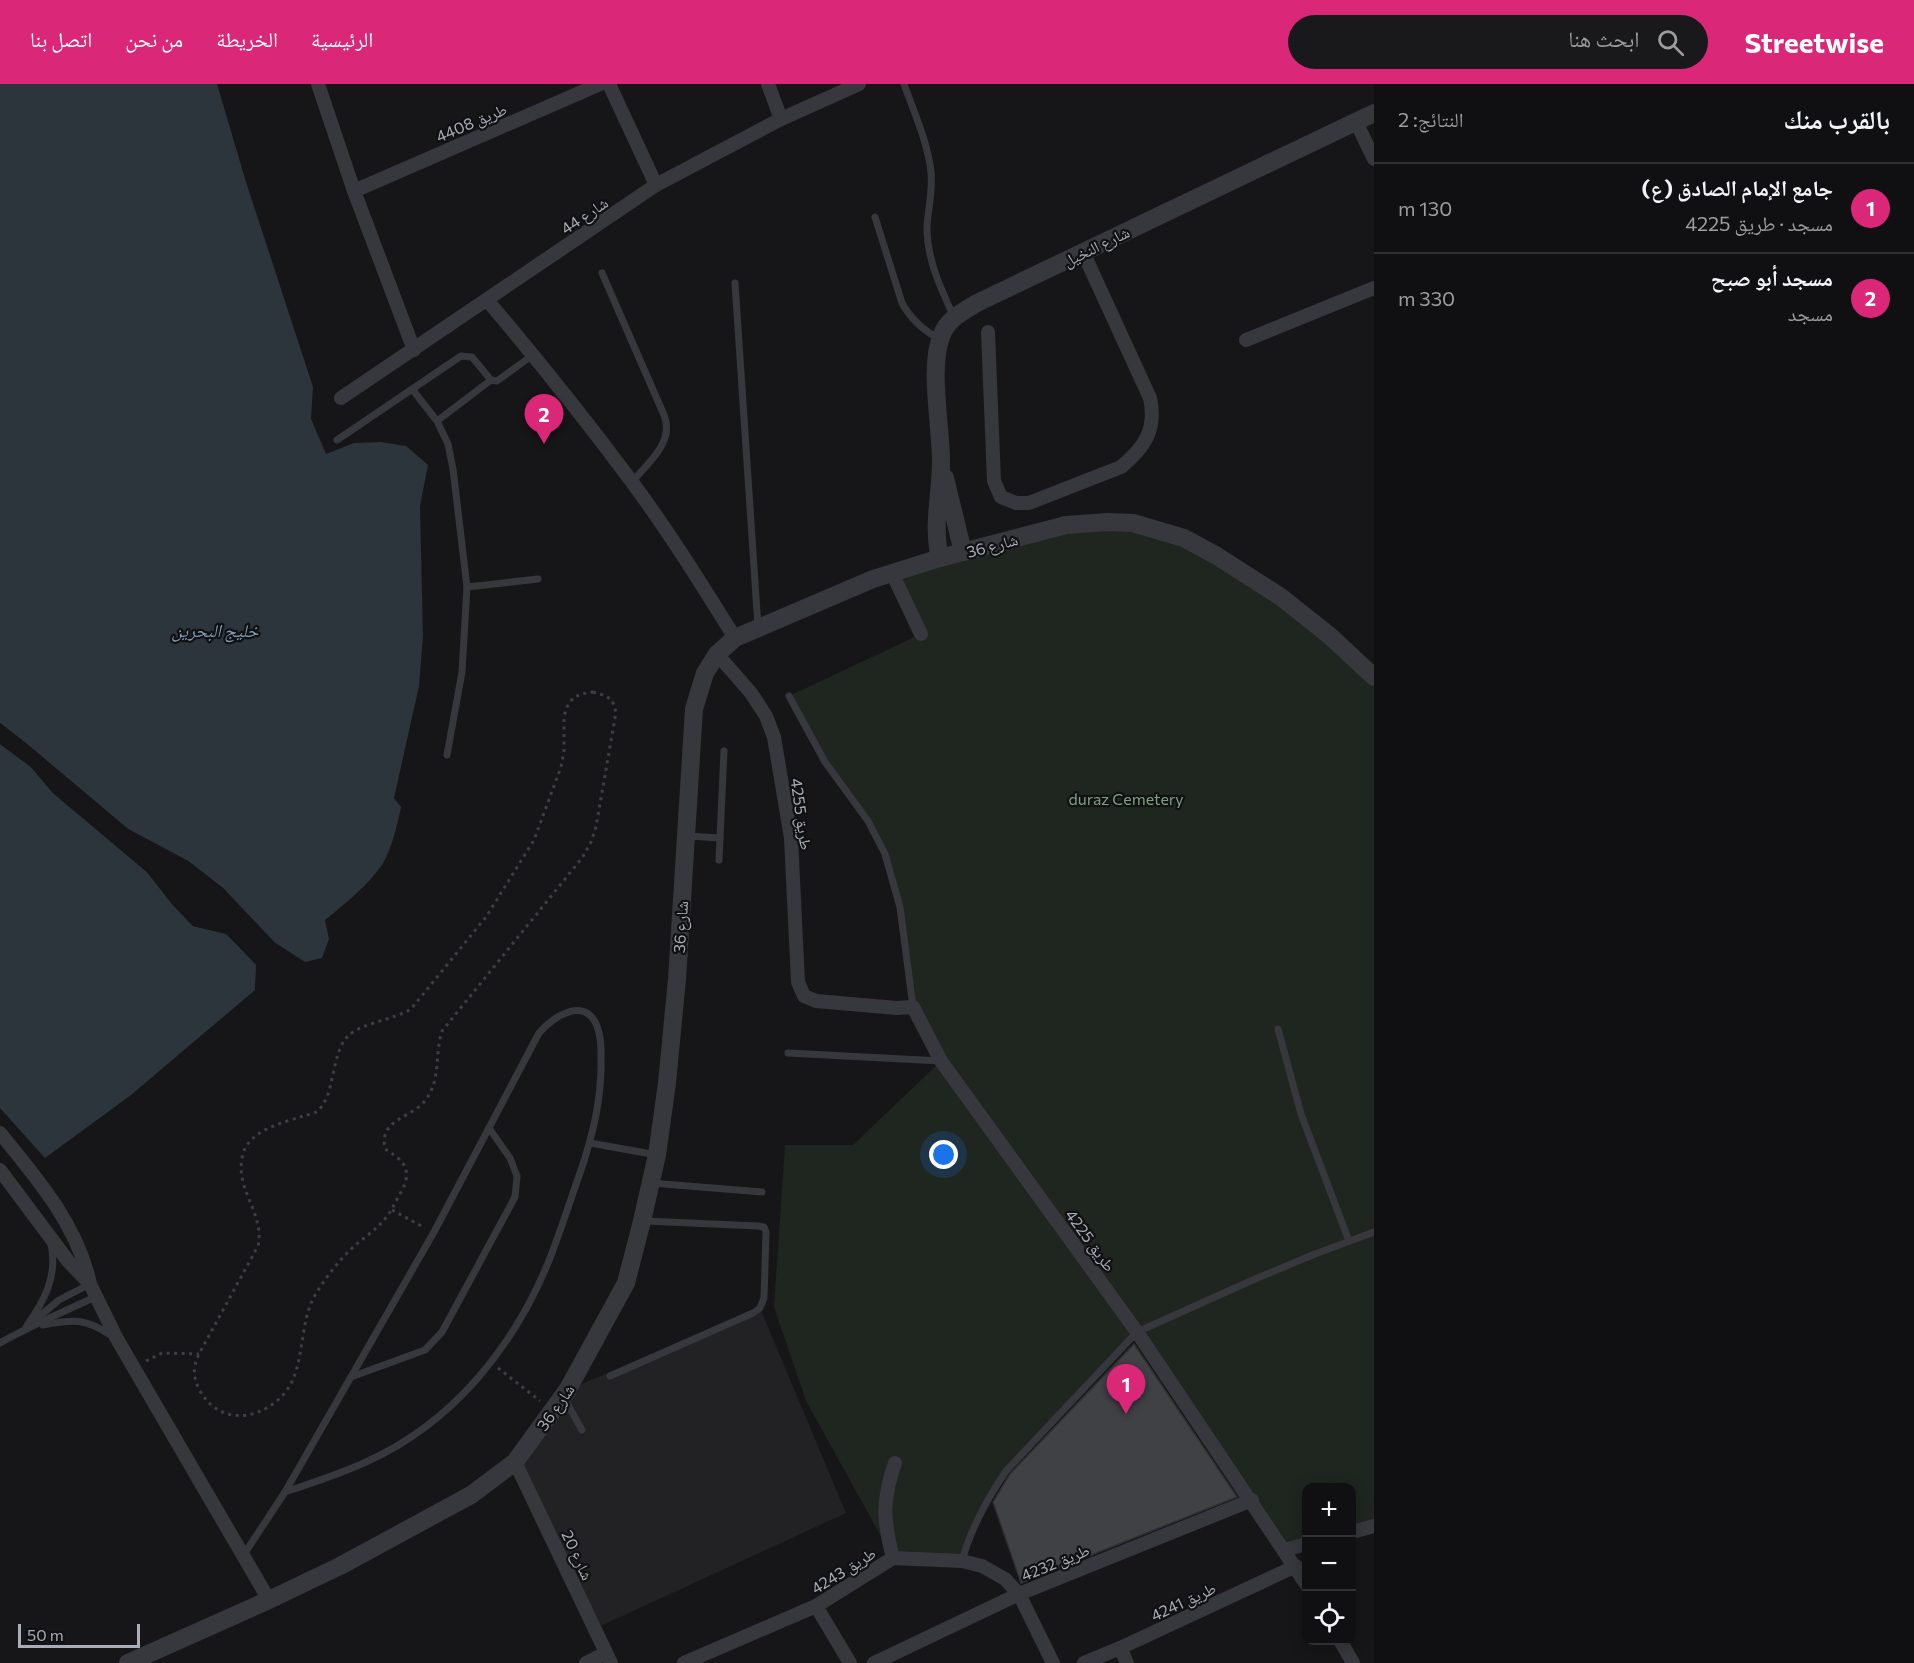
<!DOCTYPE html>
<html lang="ar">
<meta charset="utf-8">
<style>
body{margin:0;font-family:Commissioner,"Noto Naskh Arabic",sans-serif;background:#19191b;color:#f1f3f6;direction:rtl}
.controls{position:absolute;right:18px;bottom:18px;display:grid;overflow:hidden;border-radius:12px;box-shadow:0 3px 15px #0003}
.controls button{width:54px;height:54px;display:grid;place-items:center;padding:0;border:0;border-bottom:2px solid #303032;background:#101012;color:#f1f3f6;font:30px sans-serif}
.scale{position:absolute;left:18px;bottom:15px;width:122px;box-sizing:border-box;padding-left:6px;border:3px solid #a8adb8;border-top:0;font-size:16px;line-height:21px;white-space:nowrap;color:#a8adb8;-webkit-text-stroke:4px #111113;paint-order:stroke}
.you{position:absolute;left:944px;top:1071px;width:21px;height:21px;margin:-15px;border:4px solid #fff;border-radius:50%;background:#1a73e8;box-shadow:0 0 0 9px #1a73e833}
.badge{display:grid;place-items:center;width:39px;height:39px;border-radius:50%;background:#db2777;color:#fff;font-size:20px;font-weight:700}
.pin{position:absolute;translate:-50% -50px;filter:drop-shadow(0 2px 3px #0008)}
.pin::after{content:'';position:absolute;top:32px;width:21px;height:18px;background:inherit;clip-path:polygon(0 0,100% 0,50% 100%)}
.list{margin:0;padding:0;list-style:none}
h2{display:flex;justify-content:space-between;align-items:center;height:78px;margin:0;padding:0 24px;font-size:26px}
h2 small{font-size:20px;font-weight:400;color:#9c9d9f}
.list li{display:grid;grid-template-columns:39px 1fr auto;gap:18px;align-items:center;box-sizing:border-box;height:90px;padding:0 24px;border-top:2px solid #303032}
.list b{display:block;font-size:22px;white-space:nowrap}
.list p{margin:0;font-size:20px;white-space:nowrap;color:#9c9d9f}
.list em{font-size:20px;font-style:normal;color:#9c9d9f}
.icon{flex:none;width:33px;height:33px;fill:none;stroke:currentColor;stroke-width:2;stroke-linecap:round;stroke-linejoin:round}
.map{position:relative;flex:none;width:1374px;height:1579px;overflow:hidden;direction:ltr}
header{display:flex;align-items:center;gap:36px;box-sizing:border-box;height:84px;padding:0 30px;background:#db2777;color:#fff}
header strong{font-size:28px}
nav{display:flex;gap:33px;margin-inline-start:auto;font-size:21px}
.search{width:420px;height:54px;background:#19191b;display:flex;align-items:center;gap:15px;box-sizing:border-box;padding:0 21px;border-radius:33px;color:#9c9d9f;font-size:22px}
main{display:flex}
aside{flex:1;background:#101012}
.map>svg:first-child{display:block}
</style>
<header>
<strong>Streetwise</strong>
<div class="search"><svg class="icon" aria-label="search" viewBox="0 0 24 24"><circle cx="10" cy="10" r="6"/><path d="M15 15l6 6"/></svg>ابحث هنا</div>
<nav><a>الرئيسية</a><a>الخريطة</a><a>من نحن</a><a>اتصل بنا</a></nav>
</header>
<main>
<aside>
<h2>بالقرب منك<small>النتائج: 2</small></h2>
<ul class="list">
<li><span class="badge">1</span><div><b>جامع الإمام الصادق (ع)</b><p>مسجد · طريق 4225</p></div><em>130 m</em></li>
<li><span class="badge">2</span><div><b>مسجد أبو صبح</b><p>مسجد</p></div><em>330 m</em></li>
</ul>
</aside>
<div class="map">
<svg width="1374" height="1579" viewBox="0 0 1374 1579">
<rect width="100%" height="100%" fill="#161618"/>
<!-- built -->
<path fill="#222225" d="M760 1224 846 1429 594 1545 515 1378 568 1306Z"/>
<!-- green -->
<path fill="#1e261f" d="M1133 439 1217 472 1374 594V1444L1352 1449V1404H1306V1461L1285 1466 1137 1248 991 1409 962 1477 893 1474 806 1317 774 1223 785 1061H853L941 977 913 923 905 856 885 770 789 612 921 550 892 489 1066 441Z"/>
<!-- water -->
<g fill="#2c353c">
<path d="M0 0H217L246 98 313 303 311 335 326 370 354 359 381 358 406 362 428 381 420 422 423 552 419 602 394 714 401 723C397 742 392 764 382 781 367 802 345 820 325 836L329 855 322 874 305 878 275 859 223 804 188 777 128 745 27 660 0 639Z"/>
<path d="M0 660 31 683 53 709 147 788 172 820 193 842 226 850 257 881 255 906 131 1011 45 1074 0 1024Z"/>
</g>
<!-- pier -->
<g fill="#161618">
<path d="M0 639 27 660 128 745 188 777 223 804 275 859 305 878 302 879 273 862 221 806 186 780 126 747 0 643Z"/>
<path d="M0 657 33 681 55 707 149 786 174 818 195 839 228 847 259 880 258 904 255 906 256 881 227 850 193 842 172 820 147 788 53 709 31 683 0 660Z"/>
</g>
<!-- building -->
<path fill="#404145" stroke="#303034" stroke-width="1.5" d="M1134 1260 1237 1413 1021 1499 993 1418 1010 1390Z"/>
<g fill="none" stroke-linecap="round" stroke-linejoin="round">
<!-- path -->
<g stroke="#3d3f44" stroke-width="3" stroke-dasharray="3 4.5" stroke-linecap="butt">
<path d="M593 608 604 611 612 616 616 628 596 743 591 758 582 774 442 947C434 972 442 998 423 1019 408 1035 379 1036 385 1065 397 1073 409 1079 406 1096 405 1102 401 1108 398 1113 384 1143 373 1145 350 1166 337 1179 323 1197 314 1213 297 1245 307 1290 279 1315 253 1339 216 1338 199 1305 193 1293 193 1282 199 1270L258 1162C265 1130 236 1108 242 1074 247 1046 280 1040 303 1032 307 1031 313 1030 316 1028 336 1014 330 970 348 952 361 939 393 936 411 925L486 833 534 756 561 683 564 667V632L567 623 573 614 581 610Z"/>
<path d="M392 1126 425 1144"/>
<path d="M146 1277 162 1269 199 1270"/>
<path d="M498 1284 540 1317"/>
</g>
<!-- service -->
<g stroke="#37383d" stroke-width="7">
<path d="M904 0C914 28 928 59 931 88 933 107 928 125 927 143 927 175 940 203 953 231"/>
<path d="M875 133 902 219C911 236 923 246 939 255"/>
<path d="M602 189 664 331C675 358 648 379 632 398"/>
<path d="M735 199 758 543"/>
<path d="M412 305 437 337 448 360 453 385 467 503 462 588 447 671"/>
<path d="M437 337 491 296"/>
<path d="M337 356 461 272 472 273 491 296 497 297 533 271"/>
<path d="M467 503 538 495"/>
<path d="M789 612 825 678 868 737 885 770 900 823 913 923"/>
<path d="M688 752 720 754"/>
<path d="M719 776 724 667"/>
<path d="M1278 945 1301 1030 1349 1157"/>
<path d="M788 969 941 977"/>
<path d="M590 1059 657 1071"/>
<path d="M651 1099 762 1108"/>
<path d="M35 1236 59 1216 90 1200"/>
<path d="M43 1241C73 1235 86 1234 112 1252"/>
<path d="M26 1243C44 1217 58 1193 51 1160"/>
<path d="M0 1259C31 1241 64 1228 97 1212"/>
<path d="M610 1292 753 1229 760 1224 764 1214 766 1148 764 1143 758 1142 645 1137"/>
<path d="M351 1293 425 1266 442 1248 515 1113 517 1092 510 1074 489 1044"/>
<path d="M564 1314 582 1346"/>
<path d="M243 1472 285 1408 434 1148 539 949C554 932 585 912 597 942 601 953 601 962 601 973 602 1014 593 1051 580 1089 570 1117 561 1146 550 1174 515 1262 453 1339 366 1378 340 1390 312 1399 285 1408"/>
<path d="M962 1477C971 1444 987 1415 1006 1387L1137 1248 1255 1195 1315 1170 1374 1148"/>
</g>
<!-- minor -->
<g stroke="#37383d" stroke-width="14">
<path d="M318 0 354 107 414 266"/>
<path d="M609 0 656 101"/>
<path d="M768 0 781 35"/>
<path d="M1356 38 1374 75"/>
<path d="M354 107 600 0"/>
<path d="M487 216C537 275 586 336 632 398 669 448 702 501 735 554"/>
<path d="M988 248 994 397 1001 413 1016 419H1029L1121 383C1144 364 1157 346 1150 314L1083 168"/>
<path d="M1246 256 1374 204"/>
<path d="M341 314 656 101 781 35 859 0"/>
<path d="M892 489 921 550"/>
<path d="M717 570 751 609 766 632 774 653 791 754 798 898 804 912 816 917 897 924 913 923 941 977 1137 1248 1306 1500"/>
<path d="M0 1049C37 1094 78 1142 90 1200"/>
<path d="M0 1086 68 1177 90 1200 117 1255 269 1516"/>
<path d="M515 1378 611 1579"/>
<path d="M1352 1448 1374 1442"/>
<path d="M1285 1466 1306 1460"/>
<path d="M893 1474C883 1436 882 1416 895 1379"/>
<path d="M816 1522 850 1579"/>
<path d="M1340 1556 1353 1579"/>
<path d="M1120 1564 1127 1579"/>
<path d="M586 1579 606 1569"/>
<path d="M684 1579 816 1522 893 1474 962 1477 982 1482 1005 1495 1019 1510 1053 1579"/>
<path d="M874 1579 1019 1510 1252 1416"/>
<path d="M1084 1579 1120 1564 1296 1482"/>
</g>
<!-- tertiary -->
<g stroke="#37383d" stroke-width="18">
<path d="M945 394 963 468"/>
<path d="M940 474C932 441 941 410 941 377 941 342 929 284 941 253 947 235 962 228 977 219L1374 29"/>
<path d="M128 1579 269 1516 340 1482 471 1411 515 1378 568 1305 626 1199 642 1137 657 1071 667 999 677 895 694 625 705 589 717 570 735 554 873 495 940 474 1066 441 1108 438 1133 439 1184 454 1217 472 1281 513 1330 552 1374 593"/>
</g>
</g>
<g text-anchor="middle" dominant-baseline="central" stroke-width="4.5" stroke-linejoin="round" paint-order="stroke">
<!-- street labels -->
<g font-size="16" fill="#a8adb8" stroke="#111113">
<text transform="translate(471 38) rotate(-23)">طريق 4408</text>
<text transform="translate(584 131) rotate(-34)">شارع 44</text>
<text transform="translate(1096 162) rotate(-26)">شارع النخيل</text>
<text transform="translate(992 461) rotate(-15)">شارع 36</text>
<text transform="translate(802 730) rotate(82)">طريق 4255</text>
<text transform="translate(680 843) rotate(-86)">شارع 36</text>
<text transform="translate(1091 1156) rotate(54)">طريق 4225</text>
<text transform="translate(555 1323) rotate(-55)">شارع 36</text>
<text transform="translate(578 1471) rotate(65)">شارع 20</text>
<text transform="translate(1055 1478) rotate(-22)">طريق 4232</text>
<text transform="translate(843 1486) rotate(-32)">طريق 4243</text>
<text transform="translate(1183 1517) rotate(-25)">طريق 4241</text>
</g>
<!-- park labels -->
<g font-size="16" fill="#7fa381" stroke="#111113">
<text x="1126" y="714">duraz Cemetery</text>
</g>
<!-- water labels -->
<g font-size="18" font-style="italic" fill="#7f9bb3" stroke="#111113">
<text x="215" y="546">خليج البحرين</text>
</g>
</g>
</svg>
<div class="controls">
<button>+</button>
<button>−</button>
<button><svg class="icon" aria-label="locate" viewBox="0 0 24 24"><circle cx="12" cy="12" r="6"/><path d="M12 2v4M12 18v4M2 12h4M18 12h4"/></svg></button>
</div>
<div class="scale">50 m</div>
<div class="you"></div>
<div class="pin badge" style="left:1126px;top:1330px">1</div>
<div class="pin badge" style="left:544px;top:360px">2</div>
</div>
</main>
